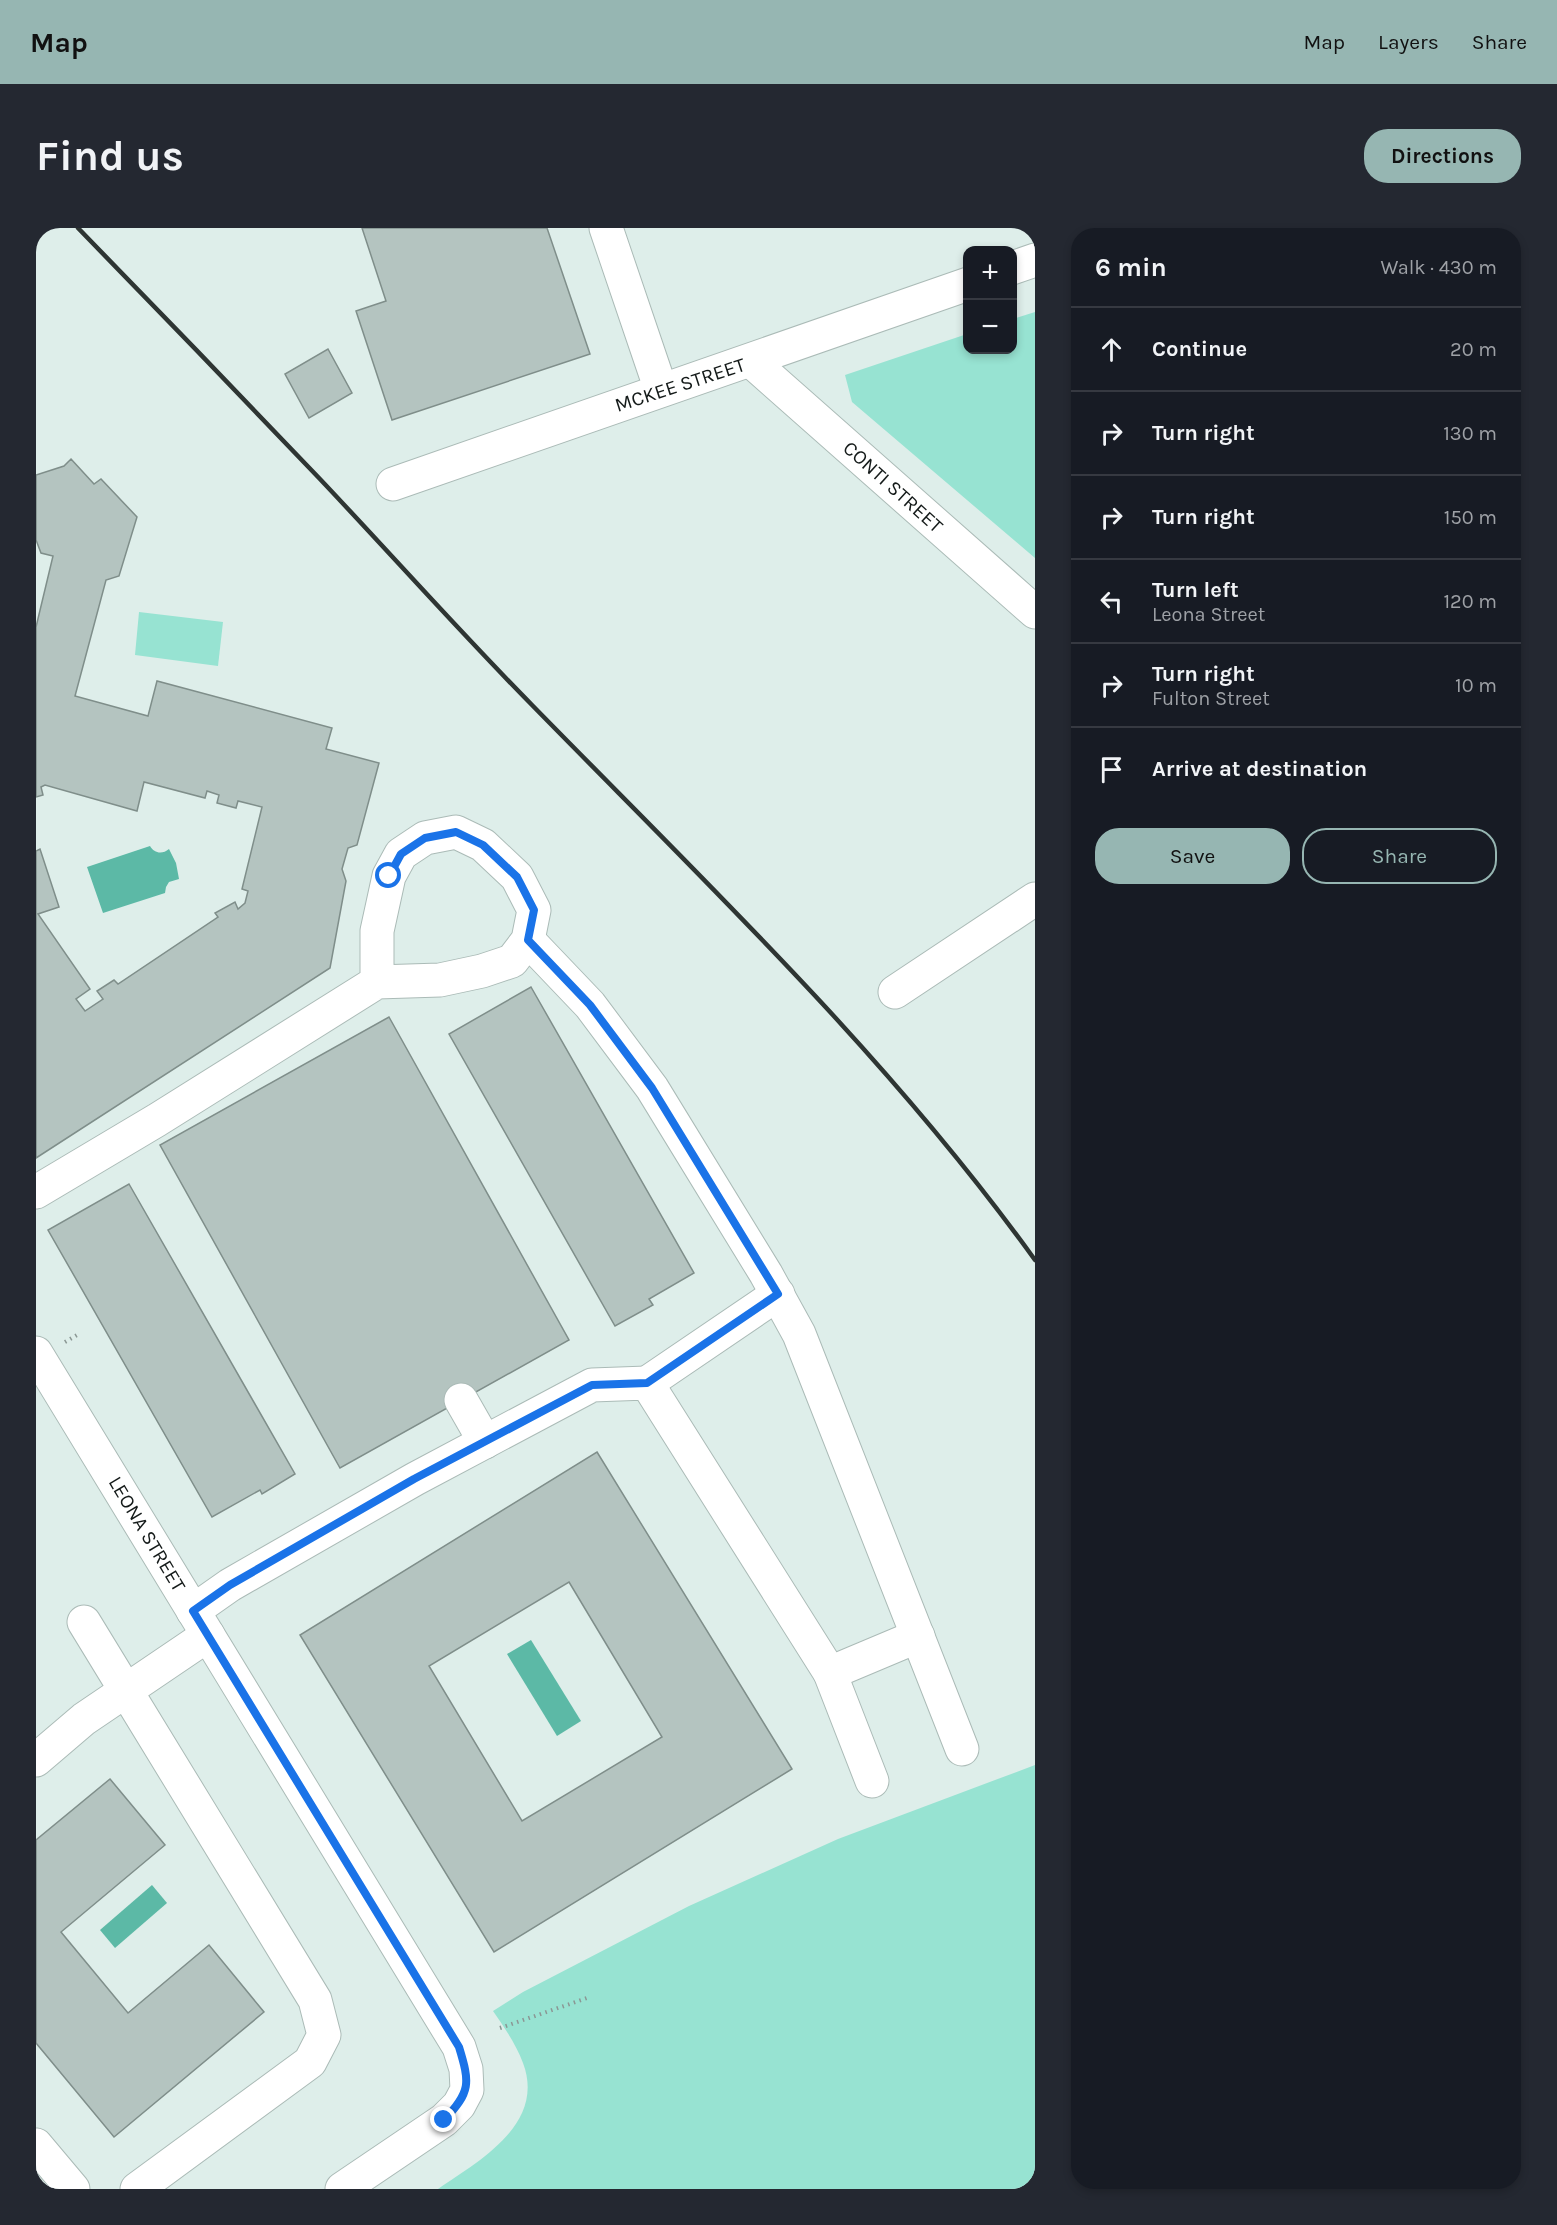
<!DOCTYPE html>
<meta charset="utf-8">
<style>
body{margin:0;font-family:Karla,sans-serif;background:#242831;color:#f1f3f6}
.controls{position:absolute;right:18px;top:18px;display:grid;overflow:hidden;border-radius:12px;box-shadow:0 3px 9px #0003}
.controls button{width:54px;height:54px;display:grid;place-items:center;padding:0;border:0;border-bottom:2px solid #363941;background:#171b24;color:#f1f3f6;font:30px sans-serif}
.stop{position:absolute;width:18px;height:18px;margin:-14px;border:4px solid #1a73e8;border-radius:50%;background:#fff}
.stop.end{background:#1a73e8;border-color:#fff;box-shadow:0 2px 6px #0008}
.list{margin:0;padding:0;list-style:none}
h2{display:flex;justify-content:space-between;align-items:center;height:78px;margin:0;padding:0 24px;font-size:26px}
h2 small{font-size:20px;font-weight:400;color:#9ea1a6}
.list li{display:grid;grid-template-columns:39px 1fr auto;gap:18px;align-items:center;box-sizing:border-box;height:84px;padding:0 24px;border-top:2px solid #363941}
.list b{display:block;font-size:22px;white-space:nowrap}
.list p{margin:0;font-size:20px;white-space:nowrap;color:#9ea1a6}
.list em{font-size:20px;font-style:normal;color:#9ea1a6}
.actions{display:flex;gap:12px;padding:18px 24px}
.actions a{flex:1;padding:14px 0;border:2px solid #96b6b2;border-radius:24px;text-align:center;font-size:21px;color:#96b6b2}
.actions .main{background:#96b6b2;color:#111}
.icon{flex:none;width:33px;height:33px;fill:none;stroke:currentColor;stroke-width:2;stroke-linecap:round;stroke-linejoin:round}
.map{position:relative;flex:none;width:999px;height:1961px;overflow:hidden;border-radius:24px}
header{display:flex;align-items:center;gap:36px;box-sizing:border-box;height:84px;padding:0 30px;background:#96b6b2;color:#111}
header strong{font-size:28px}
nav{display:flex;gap:33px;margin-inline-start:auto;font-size:21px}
.intro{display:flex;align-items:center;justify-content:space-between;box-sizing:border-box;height:144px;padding:0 36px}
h1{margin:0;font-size:42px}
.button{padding:15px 27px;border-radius:24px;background:#96b6b2;color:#111;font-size:21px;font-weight:700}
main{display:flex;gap:36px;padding:0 36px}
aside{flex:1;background:#171b24;border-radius:24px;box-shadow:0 3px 9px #0003}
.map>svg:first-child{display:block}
</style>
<header>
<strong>Map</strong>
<nav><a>Map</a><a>Layers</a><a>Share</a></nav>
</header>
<div class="intro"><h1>Find us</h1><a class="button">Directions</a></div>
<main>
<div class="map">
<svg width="999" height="1961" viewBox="0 0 999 1961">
<rect width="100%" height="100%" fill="#deeeea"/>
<!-- green -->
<g fill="#97e3d2">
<path d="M999 84V330L816 174 809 147 931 106 932 122H976L977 91Z"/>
<path d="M103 384 187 394 182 438 99 427Z"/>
<path d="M999 1537V1961H402C443 1933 510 1896 487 1835 480 1816 468 1799 457 1783L487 1764 653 1678 802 1611Z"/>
</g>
<!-- water -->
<g fill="#5cb9a6">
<path d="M114 618C118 625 126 627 133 621L140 635 143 651 133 654 130 659 129 665 67 685 51 639Z"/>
<path d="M495 1412 545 1493 521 1508 471 1426Z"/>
<path d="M116 1657 131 1675 79 1720 64 1702Z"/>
</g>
<!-- building -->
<g fill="#b4c4c0" stroke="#7f8e8a" stroke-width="1.5" fill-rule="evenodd">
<path d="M326 0H511L554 126 356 192 320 83 350 73Z"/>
<path d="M292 121 316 165 273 190 249 146Z"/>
<path d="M35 231 58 256 65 251 101 289 83 348 70 352 39 468 112 488 121 453 296 500 290 521 343 535 321 617 312 620 306 641 310 653 294 740 0 930V623L4 621 23 679 2 686 54 761 40 771 49 783 67 771 61 763 78 752 82 756 182 689 179 685 199 674 202 681 209 675 212 663 206 661 226 579 202 573 200 580 181 575 183 567 171 563 169 570 108 554 101 583 9 557 5 559 7 567 0 569V399L17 328 5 325 0 312V247L28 238Z"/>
<path d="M495 759 658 1045 613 1071 617 1077 579 1098 413 806Z"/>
<path d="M353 789 533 1112 304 1240 124 917Z"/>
<path d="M93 956 259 1246 226 1266 224 1262 176 1289 12 1002Z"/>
<path d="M561 1224 756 1541 458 1724 264 1407ZM533 1354 626 1509 486 1593 393 1438Z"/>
<path d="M74 1551 129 1617 25 1704 92 1785 173 1717 228 1784 78 1909 0 1815V1612Z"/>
</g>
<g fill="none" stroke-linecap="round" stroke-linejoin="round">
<defs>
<g id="minor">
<path d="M570 0 625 162"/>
<path d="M976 40 999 32"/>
<path d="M715 133 999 384"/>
<path d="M357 256C548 189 740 124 932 56"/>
<path d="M492 712 554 777 616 860 730 1046 763 1106 926 1521"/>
<path d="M859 764 999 671"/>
<path d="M0 964 121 892 341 754 404 752 446 743 476 733 492 712 498 682 481 649 447 617 420 604 389 610 365 626 353 648 341 703V754"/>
<path d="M0 1125 423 1819 430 1841 431 1862 423 1877 408 1892 306 1961"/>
<path d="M611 1155 742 1066"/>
<path d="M425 1172 449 1214"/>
<path d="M157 1383 194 1357 379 1251 556 1157 611 1155 794 1445 836 1553"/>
<path d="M48 1394 279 1772 288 1807 274 1834 101 1961"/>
<path d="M794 1445 882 1408"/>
<path d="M0 1532 48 1491 172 1407"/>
<path d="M0 1917 37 1961"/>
</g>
</defs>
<!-- minor casing -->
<use href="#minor" stroke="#abbbb7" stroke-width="35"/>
<!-- path -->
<g stroke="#8b9794" stroke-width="4" stroke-dasharray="1.5 4.5" stroke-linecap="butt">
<path d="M29 1114 41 1107"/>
<path d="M464 1800 554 1769"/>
</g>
<!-- minor -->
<use href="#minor" stroke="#fff" stroke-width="33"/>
<!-- rail -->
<path stroke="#2e3533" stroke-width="4.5" d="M42 0C123 83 203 166 283 250 354 325 423 403 496 477 670 655 853 829 999 1032"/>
</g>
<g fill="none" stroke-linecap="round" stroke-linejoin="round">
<!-- route -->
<path stroke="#1a73e8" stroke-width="8" d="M353 648 365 626 389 610 420 604 447 617 481 649 498 682 492 712 554 777 616 860 742 1066 611 1155 556 1157 378 1251 194 1357 157 1383 423 1819C434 1855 435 1864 408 1892"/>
</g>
<g text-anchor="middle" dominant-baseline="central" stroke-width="6" stroke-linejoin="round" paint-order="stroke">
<!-- street labels -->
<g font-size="20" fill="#141a19" stroke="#fff">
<text transform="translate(644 157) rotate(-18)">MCKEE STREET</text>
<text transform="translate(857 259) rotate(42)">CONTI STREET</text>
<text transform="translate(111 1306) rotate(59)">LEONA STREET</text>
</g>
</g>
</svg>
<div class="controls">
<button>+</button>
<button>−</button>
</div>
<div class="stop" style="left:353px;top:648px"></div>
<div class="stop end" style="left:408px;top:1892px"></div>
</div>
<aside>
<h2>6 min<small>Walk · 430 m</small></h2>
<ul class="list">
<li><svg class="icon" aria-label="ahead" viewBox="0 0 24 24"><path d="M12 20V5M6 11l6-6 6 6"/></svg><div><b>Continue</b></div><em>20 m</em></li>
<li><svg class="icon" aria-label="right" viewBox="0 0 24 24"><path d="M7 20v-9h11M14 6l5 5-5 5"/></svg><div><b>Turn right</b></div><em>130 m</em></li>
<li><svg class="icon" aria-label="right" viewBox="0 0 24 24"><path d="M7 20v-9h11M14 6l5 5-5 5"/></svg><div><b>Turn right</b></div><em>150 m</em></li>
<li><svg class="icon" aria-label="left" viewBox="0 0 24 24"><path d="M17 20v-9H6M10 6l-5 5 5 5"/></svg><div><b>Turn left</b><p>Leona Street</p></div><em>120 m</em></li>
<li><svg class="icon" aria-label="right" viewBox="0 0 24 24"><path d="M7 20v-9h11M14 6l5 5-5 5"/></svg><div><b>Turn right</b><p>Fulton Street</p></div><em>10 m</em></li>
<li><svg class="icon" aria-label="arrive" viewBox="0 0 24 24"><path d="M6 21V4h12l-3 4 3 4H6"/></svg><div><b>Arrive at destination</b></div></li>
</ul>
<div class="actions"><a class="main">Save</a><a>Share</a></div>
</aside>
</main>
